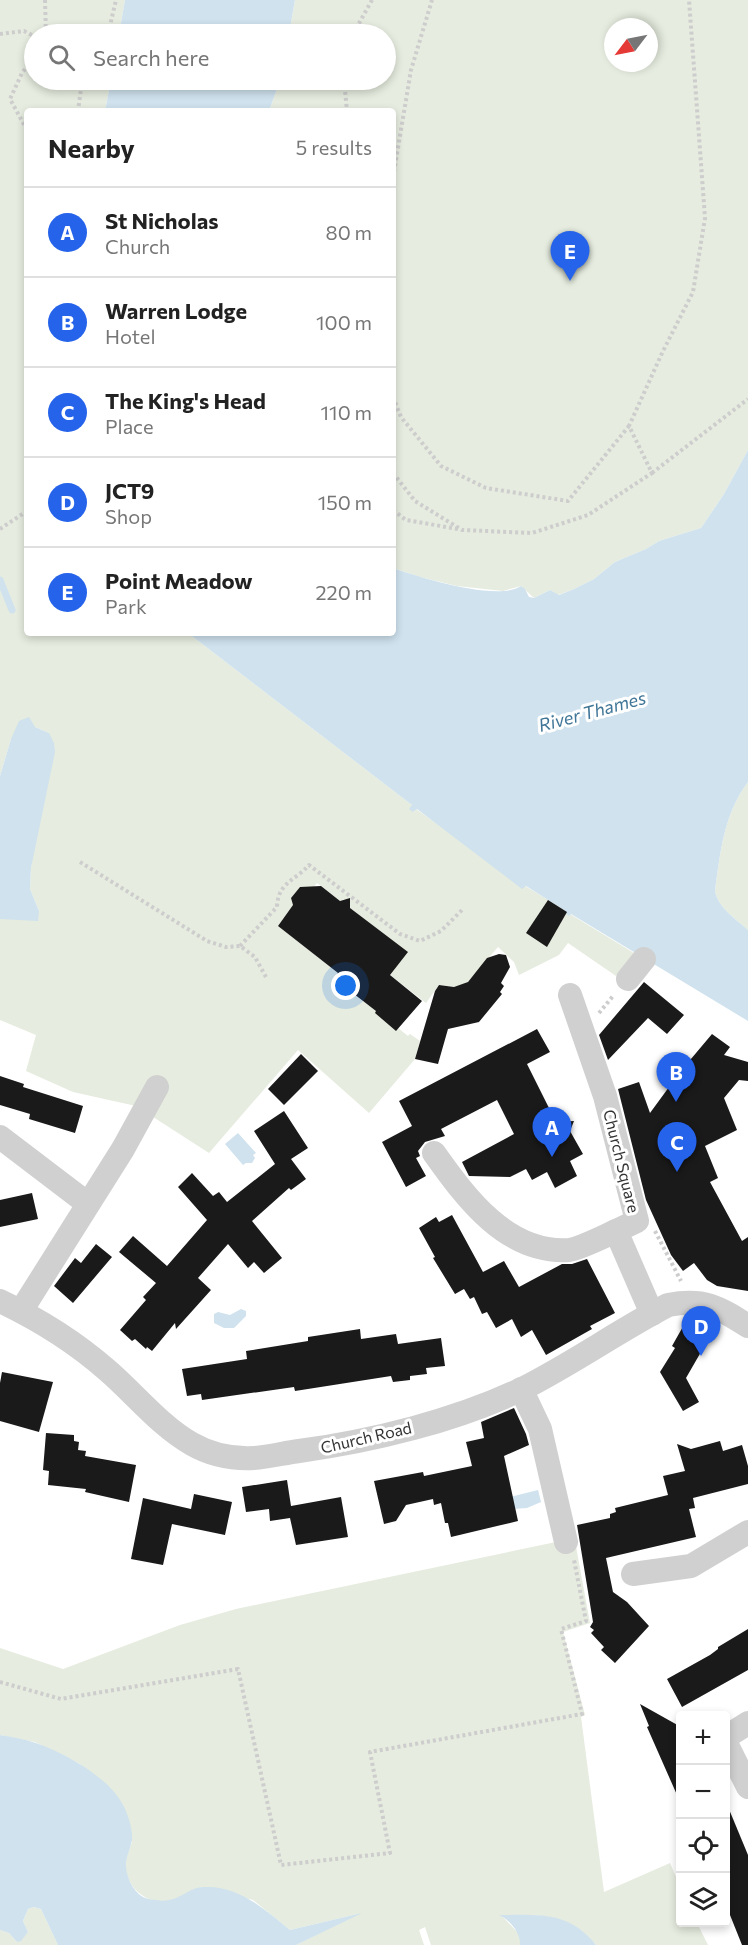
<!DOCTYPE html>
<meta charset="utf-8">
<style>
body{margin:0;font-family:Commissioner,sans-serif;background:#f2f2f2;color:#222}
.controls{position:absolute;right:18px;bottom:18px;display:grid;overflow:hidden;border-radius:6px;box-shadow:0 3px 9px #0003}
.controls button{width:54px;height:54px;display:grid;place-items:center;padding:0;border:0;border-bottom:2px solid #e0e0e0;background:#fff;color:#222;font:30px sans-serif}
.compass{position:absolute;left:604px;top:18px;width:54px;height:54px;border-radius:50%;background:#fff;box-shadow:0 3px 9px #0003;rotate:238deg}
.you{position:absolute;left:346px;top:986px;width:21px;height:21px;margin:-15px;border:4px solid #fff;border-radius:50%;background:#1a73e8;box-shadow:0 0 0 9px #1a73e833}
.badge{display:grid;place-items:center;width:39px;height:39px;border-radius:50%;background:#2563eb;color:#fff;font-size:20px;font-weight:700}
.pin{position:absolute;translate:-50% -50px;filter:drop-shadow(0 2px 3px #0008)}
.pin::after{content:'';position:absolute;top:32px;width:21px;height:18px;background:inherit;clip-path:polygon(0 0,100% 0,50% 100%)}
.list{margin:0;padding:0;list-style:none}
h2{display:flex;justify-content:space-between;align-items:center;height:78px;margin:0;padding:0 24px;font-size:26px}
h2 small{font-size:20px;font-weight:400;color:#767676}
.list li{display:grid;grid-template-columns:39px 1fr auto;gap:18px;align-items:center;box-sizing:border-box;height:90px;padding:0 24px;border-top:2px solid #e0e0e0}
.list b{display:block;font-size:22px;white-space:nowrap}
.list p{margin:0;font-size:20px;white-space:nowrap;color:#767676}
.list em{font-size:20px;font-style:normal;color:#767676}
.icon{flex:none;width:33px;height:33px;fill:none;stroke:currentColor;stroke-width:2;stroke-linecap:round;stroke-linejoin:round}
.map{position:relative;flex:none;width:748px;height:1945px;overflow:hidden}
.search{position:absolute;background:#fff;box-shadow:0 3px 9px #0003;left:24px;top:24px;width:372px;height:66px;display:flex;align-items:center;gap:15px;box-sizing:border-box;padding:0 21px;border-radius:33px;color:#767676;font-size:22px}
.panel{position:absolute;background:#fff;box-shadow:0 3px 9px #0003;left:24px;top:108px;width:372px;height:528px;border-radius:6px}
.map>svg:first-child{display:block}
</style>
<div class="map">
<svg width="748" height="1945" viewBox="0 0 748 1945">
<rect width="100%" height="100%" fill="#fff"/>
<!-- green -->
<g fill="#e6ecdf" fill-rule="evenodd">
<path d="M0 0H125L119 34H34V80H111L105 111H27V633H188L412 805 414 812 416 809 525 886 562 908 569 915 570 914 634 953 616 976 568 943 559 955 519 975 514 962 498 947 467 983 456 987 439 985 426 1003 390 975 407 952 350 908V903L344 899 340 901 317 883 313 888 300 887 291 898 293 905 278 926 338 973 336 976 343 981 341 985 368 1005 379 1008 375 1013 396 1030 398 1028 408 1036 410 1034 420 1041 415 1059 369 1113 298 1050 209 1153 136 1106 73 1092 26 1071 36 1035 0 1020V919L39 911 30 889 31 868 49 733 35 727 11 739 0 776Z"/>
<path d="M295 0H748V450L724 494 701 528 659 541 646 549 615 562 594 579 574 589 558 595 550 590 534 598 521 586 503 591 457 586 420 577 393 568V111H269L278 86V80H386V34H289ZM613 27H649V63H613Z"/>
<path d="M748 782V930C736 919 718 908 715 891 720 854 724 813 748 782Z"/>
<path d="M575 1541 590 1623 563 1632 585 1715 581 1717 604 1892 670 1863 680 1886V1922L697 1923 708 1945H596C569 1912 540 1915 501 1915L521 1936 520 1945H431L425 1927 419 1930 424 1945H296L358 1914 290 1930 253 1900 201 1887C190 1893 178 1901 166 1902 143 1903 123 1884 126 1860 127 1854 130 1848 132 1842L80 1764 35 1742 0 1735V1648L63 1669 180 1625 236 1609 556 1542Z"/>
<path d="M34 1907 41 1909 58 1945H0V1930L9 1933 17 1942 28 1932 23 1921 28 1909Z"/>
</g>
<!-- water -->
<g fill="#cfe2ee">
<path d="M125 0H295L289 34H119Z"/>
<path d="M111 80H278V86L269 111H105Z"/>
<path d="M748 450V782C724 813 720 854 715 891 718 908 736 919 748 930V1021L571 914 569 916 561 910V908L526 886 522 889 417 809 413 812 409 809 412 805 188 633H393V568C419 577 497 602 521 586L525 589 529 597 534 598 550 590 559 595 574 589 594 579 615 562 646 549 659 541 701 528 724 494Z"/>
<path d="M29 717 35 727 49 733 54 743 55 752 31 868 30 889 39 911 38 921 0 919V776L11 739 19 721Z"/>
<path d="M238 1133 256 1153 253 1155 255 1158 252 1163H246L243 1165 225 1144Z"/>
<path d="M241 1309 246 1311V1316L234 1328H224L214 1323V1314L218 1312 230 1315Z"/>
<path d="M538 1490 541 1502 527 1508 512 1509 510 1497Z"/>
<path d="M0 1735C12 1737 24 1739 36 1743 64 1753 109 1777 123 1805 128 1814 133 1830 132 1840 131 1847 127 1854 126 1862 125 1874 132 1891 143 1897 147 1899 152 1900 156 1900 178 1904 186 1888 203 1887 239 1885 264 1909 290 1930L362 1913 296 1945H58L41 1909 34 1907 28 1909 23 1921 28 1932 21 1941 17 1942 9 1933 0 1930Z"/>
<path d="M499 1915C539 1915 569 1911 596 1945H520C521 1933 510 1920 499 1915Z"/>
</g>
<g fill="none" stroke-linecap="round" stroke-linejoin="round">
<!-- stream -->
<path stroke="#cfe2ee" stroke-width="7" d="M0 580 12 610"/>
</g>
<!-- building -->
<g fill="#1a1a1a">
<path d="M321 886 340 901 350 898V908L408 952 390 975 422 1001 396 1031 375 1013 376 1011 341 984 343 981 336 976 338 973 278 926 293 905 291 898 300 887Z"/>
<path d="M548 900 567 912 547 947 526 933Z"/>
<path d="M499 954 506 955 510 967 501 983 504 986 500 992 502 994 479 1022 448 1029 438 1064 415 1059 435 991 439 985 454 987 468 982 487 958Z"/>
<path d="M644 982 684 1015 667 1034 648 1018 608 1060 599 1035Z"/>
<path d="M537 1029 550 1052 527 1064 556 1122 574 1121 570 1131 583 1154 570 1161 577 1176 555 1188 547 1172 532 1180 526 1169 510 1177 469 1176 462 1162 514 1134 497 1100 441 1129 445 1136 425 1142 418 1151 420 1156 416 1158 426 1176 406 1187 382 1142 412 1126 399 1101Z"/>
<path d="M712 1034 730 1047 724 1055 748 1062V1081L739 1080 724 1098 737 1130 705 1146 718 1178 710 1182 742 1241 748 1237V1291L717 1286 707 1280 694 1263 683 1271 671 1255 646 1200 618 1089 639 1082 650 1113 680 1072Z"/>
<path d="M301 1054 318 1071 284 1105 268 1089Z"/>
<path d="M0 1076 24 1084 23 1087 83 1106 75 1133 29 1119 30 1114 0 1105Z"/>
<path d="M284 1111 308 1148 291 1159 306 1179 291 1190 289 1188 252 1221 282 1258 264 1273 254 1262 248 1268 228 1244 198 1278 211 1290 176 1329 175 1323 152 1351 147 1347 146 1349 135 1339 132 1341 120 1330 146 1300 143 1297 156 1283 119 1252 133 1236 167 1266 207 1220 178 1187 192 1173 213 1196 219 1192 227 1202 275 1164 254 1131Z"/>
<path d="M32 1193 38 1219 0 1227V1200Z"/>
<path d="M452 1215 483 1272 504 1261 519 1287 562 1264H572L587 1259 615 1313 590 1326 592 1329 546 1355 532 1330 521 1337 512 1319 496 1328 487 1312 482 1314 474 1297 470 1299 464 1289 455 1294 433 1258 435 1257 419 1228 436 1217 439 1222Z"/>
<path d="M96 1244 112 1257 73 1303 54 1286 75 1258 81 1263Z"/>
<path d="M685 1323 709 1338 686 1378 699 1402 683 1411 660 1372 675 1348 672 1346Z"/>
<path d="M360 1329 361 1339 396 1334 398 1344 441 1338 445 1366 426 1368 427 1374 410 1376V1380L393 1382 391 1376 295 1391 294 1387 202 1400 201 1394 187 1396 182 1369 247 1359 246 1351 308 1341V1337Z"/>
<path d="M2 1372 53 1382 39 1432 0 1421V1383Z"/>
<path d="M514 1408 526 1434 529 1445 504 1456 518 1521 451 1537 448 1523H445L441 1503 434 1505 433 1499 406 1505 396 1521 384 1524 374 1481 423 1472 424 1476 472 1466 466 1442 484 1438 481 1422Z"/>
<path d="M46 1433 74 1435V1441L79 1442 78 1450 86 1451 85 1456 136 1465 129 1502 85 1492 86 1489 48 1485 49 1471 43 1470Z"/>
<path d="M720 1441 723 1451 742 1445 748 1466V1484L693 1498 695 1508 689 1509 696 1537 606 1558 613 1592 627 1602 649 1626 615 1663 601 1650 604 1647 591 1633 594 1630 590 1627 593 1622 577 1525 610 1518V1514L616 1512 615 1508 668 1495 663 1476 685 1471 677 1444 691 1449Z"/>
<path d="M287 1480 291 1506 341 1497 348 1537 296 1545 290 1518 270 1521 269 1509 246 1512 242 1487Z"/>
<path d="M194 1494 232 1502 225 1535 172 1524 163 1565 131 1559 143 1498 191 1509Z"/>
<path d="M748 1629V1670L682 1707 667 1679 710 1655 718 1649V1647Z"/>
<path d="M640 1704 681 1727V1804L647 1727 649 1726Z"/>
<path d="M726 1802 748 1855V1945H742L726 1905Z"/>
</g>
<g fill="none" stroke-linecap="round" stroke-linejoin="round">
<!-- path -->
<g stroke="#cdcdcd" stroke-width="4" stroke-dasharray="3 3" stroke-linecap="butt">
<path d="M45 0 46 34"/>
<path d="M0 34 24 31 34 36"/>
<path d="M108 34 116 0"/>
<path d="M353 34 372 0"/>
<path d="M77 80 81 89 78 111"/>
<path d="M344 80 347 111"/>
<path d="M27 130 10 99 22 73 34 57"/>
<path d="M393 178 411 70 432 0"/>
<path d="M393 397 401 417 441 466 486 488 568 501 629 426"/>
<path d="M393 473 415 501 462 530 532 533 588 515 652 473 629 426 663 351 693 292 705 218 689 0"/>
<path d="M652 473 748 399"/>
<path d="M393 510 406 520 458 529"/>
<path d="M0 529 27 511"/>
<path d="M80 862 207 941 226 947 240 946 255 957 267 979"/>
<path d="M240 946 277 907C278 882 295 881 309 865L400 934 420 941 441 931 463 909"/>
<path d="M599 1013 613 996"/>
<path d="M655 1231 681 1281"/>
<path d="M0 1682 61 1699 238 1669 281 1865 390 1853 370 1752 582 1714 561 1629 586 1621 574 1560"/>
</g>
<!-- minor -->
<g stroke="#d0d0d0" stroke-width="24">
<path d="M628 979 644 959"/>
<path d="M570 995 605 1096 637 1221 616 1231 652 1314"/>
<path d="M0 1137 88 1204"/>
<path d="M434 1153C466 1198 507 1254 569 1250 579 1249 605 1236 616 1231"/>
<path d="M0 1301C38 1319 75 1342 107 1370 135 1394 160 1426 192 1444 211 1455 233 1459 254 1458 269 1457 284 1453 299 1451 372 1441 455 1421 522 1389 572 1364 618 1331 668 1305 704 1298 718 1307 748 1326"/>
<path d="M21 1311 123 1149 157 1087"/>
<path d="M521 1389 540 1429 566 1542"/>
<path d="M633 1574 691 1566 748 1532"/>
<path d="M726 1737 748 1723"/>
<path d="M726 1743 748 1787"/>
</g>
</g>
<g text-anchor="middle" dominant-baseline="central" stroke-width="6" stroke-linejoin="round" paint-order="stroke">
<!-- street labels -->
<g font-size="16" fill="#333" stroke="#fff">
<text transform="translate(622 1161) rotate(76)">Church Square</text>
<text transform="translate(366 1437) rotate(-13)">Church Road</text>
</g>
<!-- water labels -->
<g font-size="18" font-style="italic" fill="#3f7597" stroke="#fff">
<text transform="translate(592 711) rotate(-15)">River Thames</text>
</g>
</g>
</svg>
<div class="controls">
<button>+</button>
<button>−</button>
<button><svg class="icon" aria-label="locate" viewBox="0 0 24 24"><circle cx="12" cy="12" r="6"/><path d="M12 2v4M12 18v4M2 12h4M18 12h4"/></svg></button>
<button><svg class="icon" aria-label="layers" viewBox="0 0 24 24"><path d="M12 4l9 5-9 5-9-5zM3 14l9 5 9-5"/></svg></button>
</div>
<svg class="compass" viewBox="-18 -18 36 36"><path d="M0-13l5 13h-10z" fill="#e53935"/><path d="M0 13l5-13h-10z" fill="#767676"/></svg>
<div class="you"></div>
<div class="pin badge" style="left:552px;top:1157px">A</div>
<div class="pin badge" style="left:676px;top:1102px">B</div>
<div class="pin badge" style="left:677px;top:1172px">C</div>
<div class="pin badge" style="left:701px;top:1356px">D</div>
<div class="pin badge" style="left:570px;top:281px">E</div>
<div class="search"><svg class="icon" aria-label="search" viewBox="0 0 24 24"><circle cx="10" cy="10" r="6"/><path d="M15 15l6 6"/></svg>Search here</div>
<section class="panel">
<h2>Nearby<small>5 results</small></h2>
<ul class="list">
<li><span class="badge">A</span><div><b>St Nicholas</b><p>Church</p></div><em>80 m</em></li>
<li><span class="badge">B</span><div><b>Warren Lodge</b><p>Hotel</p></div><em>100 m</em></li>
<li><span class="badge">C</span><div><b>The King's Head</b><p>Place</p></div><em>110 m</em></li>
<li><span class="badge">D</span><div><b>JCT9</b><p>Shop</p></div><em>150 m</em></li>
<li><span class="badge">E</span><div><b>Point Meadow</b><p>Park</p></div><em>220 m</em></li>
</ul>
</section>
</div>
